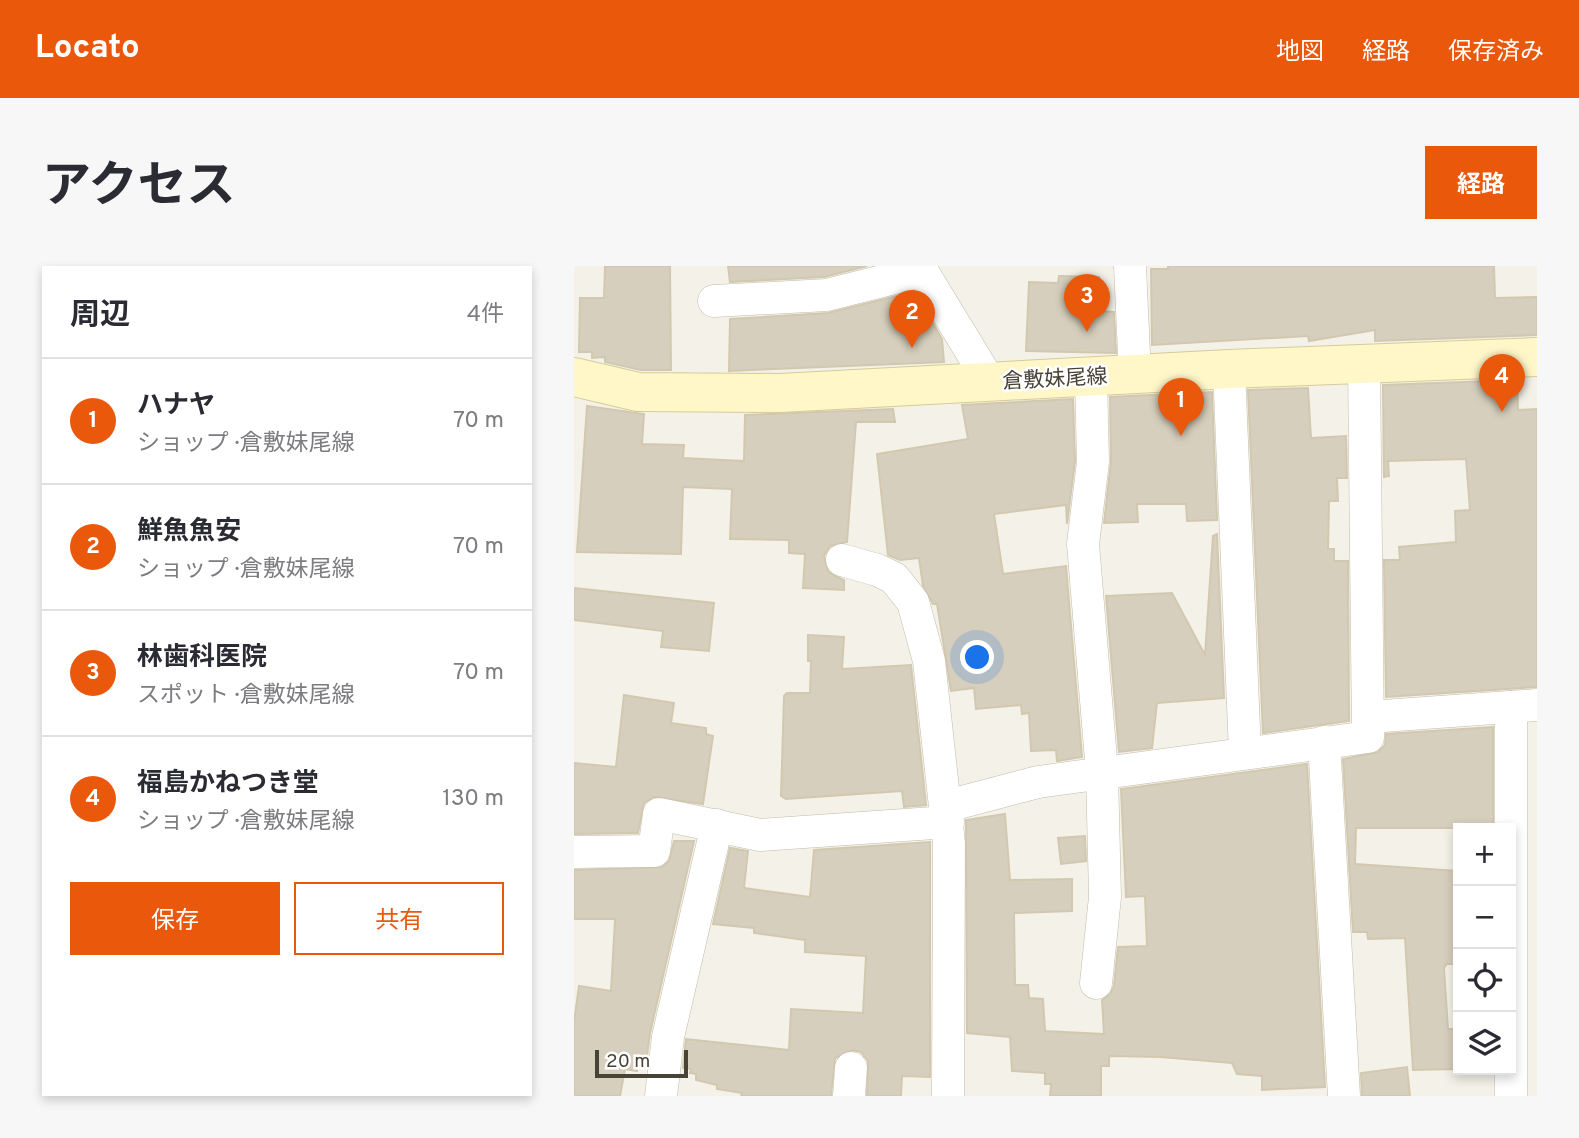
<!DOCTYPE html>
<html lang="ja">
<meta charset="utf-8">
<style>
body{margin:0;font-family:Overpass,"Noto Sans JP",sans-serif;background:#f7f7f7;color:#2b2b33}
.controls{position:absolute;right:21px;bottom:21px;display:grid;overflow:hidden;border-radius:0px;box-shadow:0 4px 10px #0003}
.controls button{width:63px;height:63px;display:grid;place-items:center;padding:0;border:0;border-bottom:2px solid #e1e1e2;background:#fff;color:#2b2b33;font:35px sans-serif}
.scale{position:absolute;left:21px;bottom:18px;width:93px;box-sizing:border-box;padding-left:7px;border:4px solid #484336;border-top:0;font-size:19px;line-height:24px;white-space:nowrap;color:#484336;-webkit-text-stroke:5px #fff;paint-order:stroke}
.you{position:absolute;left:404px;top:392px;width:24px;height:24px;margin:-18px;border:5px solid #fff;border-radius:50%;background:#1a73e8;box-shadow:0 0 0 10px #1a73e833}
.badge{display:grid;place-items:center;width:46px;height:46px;border-radius:50%;background:#ea580c;color:#fff;font-size:23px;font-weight:700}
.pin{position:absolute;translate:-50% -58px;filter:drop-shadow(0 2px 4px #0008)}
.pin::after{content:'';position:absolute;top:37px;width:24px;height:21px;background:inherit;clip-path:polygon(0 0,100% 0,50% 100%)}
.list{margin:0;padding:0;list-style:none}
h2{display:flex;justify-content:space-between;align-items:center;height:91px;margin:0;padding:0 28px;font-size:30px}
h2 small{font-size:23px;font-weight:400;color:#7c7c81}
.list li{display:grid;grid-template-columns:46px 1fr auto;gap:21px;align-items:center;box-sizing:border-box;height:126px;padding:0 28px;border-top:2px solid #e1e1e2}
.list b{display:block;font-size:26px;white-space:nowrap}
.list p{margin:0;font-size:23px;white-space:nowrap;color:#7c7c81}
.list em{font-size:23px;font-style:normal;color:#7c7c81}
.actions{display:flex;gap:14px;padding:21px 28px}
.actions a{flex:1;padding:16px 0;border:2px solid #ea580c;border-radius:0px;text-align:center;font-size:24px;color:#ea580c}
.actions .main{background:#ea580c;color:#fff}
.icon{flex:none;width:38px;height:38px;fill:none;stroke:currentColor;stroke-width:2;stroke-linecap:round;stroke-linejoin:round}
.map{position:relative;flex:none;width:963px;height:830px;overflow:hidden;border-radius:0px}
header{display:flex;align-items:center;gap:42px;box-sizing:border-box;height:98px;padding:0 35px;background:#ea580c;color:#fff}
header strong{font-size:33px}
nav{display:flex;gap:38px;margin-inline-start:auto;font-size:24px}
.intro{display:flex;align-items:center;justify-content:space-between;box-sizing:border-box;height:168px;padding:0 42px}
h1{margin:0;font-size:49px}
.button{padding:18px 32px;border-radius:0px;background:#ea580c;color:#fff;font-size:24px;font-weight:700}
main{display:flex;gap:42px;padding:0 42px}
aside{flex:1;background:#fff;border-radius:0px;box-shadow:0 4px 10px #0003}
.map>svg:first-child{display:block}
</style>
<header>
<strong>Locato</strong>
<nav><a>地図</a><a>経路</a><a>保存済み</a></nav>
</header>
<div class="intro"><h1>アクセス</h1><a class="button">経路</a></div>
<main>
<aside>
<h2>周辺<small>4件</small></h2>
<ul class="list">
<li><span class="badge">1</span><div><b>ハナヤ</b><p>ショップ · 倉敷妹尾線</p></div><em>70 m</em></li>
<li><span class="badge">2</span><div><b>鮮魚魚安</b><p>ショップ · 倉敷妹尾線</p></div><em>70 m</em></li>
<li><span class="badge">3</span><div><b>林歯科医院</b><p>スポット · 倉敷妹尾線</p></div><em>70 m</em></li>
<li><span class="badge">4</span><div><b>福島かねつき堂</b><p>ショップ · 倉敷妹尾線</p></div><em>130 m</em></li>
</ul>
<div class="actions"><a class="main">保存</a><a>共有</a></div>
</aside>
<div class="map">
<svg width="963" height="830" viewBox="0 0 963 830">
<rect width="100%" height="100%" fill="#f4f2e8"/>
<!-- building -->
<g fill="#d7cfbd" stroke="#d2c8b0" stroke-width="2">
<path d="M31 0H96L97 104H67L31 96V91L18 92V86H5L6 32H30Z"/>
<path d="M154 0H293L250 11 156 16Z"/>
<path d="M594 0H920L921 32 963 31V69L801 75V64L735 75 734 70 578 79 577 3H594Z"/>
<path d="M485 10 525 11 524 45 540 46 542 87 452 85 455 16 484 17Z"/>
<path d="M339 26 351 51H355L368 73 370 96 155 105 156 53 254 47Z"/>
<path d="M943 114 944 144 963 143V421L812 431 810 294H826L825 281 882 276 881 245 896 244 892 193 814 195 815 210 810 211 809 119Z"/>
<path d="M734 122 737 172 772 170 773 212H763L764 235H755L754 283H760V295H774L775 455 689 467 674 124Z"/>
<path d="M638 126 643 254 613 255 612 238H563L564 256 530 257 537 196 536 131Z"/>
<path d="M499 133 501 195 493 258 492 239 420 248 429 308 492 300 508 491 483 495 482 484 457 485 455 447 448 448 447 439 402 443 400 422 377 425 363 338H359L349 320 345 292 326 294 314 289 303 188 394 173 388 139Z"/>
<path d="M13 140 70 148 68 178 110 179 109 192 170 195 171 149 319 143 321 156H282L273 276 256 280 250 290 254 306 270 314V324L229 322 231 288 215 287V274L156 273 158 223 109 221 107 288 3 286Z"/>
<path d="M643 268 650 432 583 437 578 482 545 486 532 330 598 327 631 389 639 270Z"/>
<path d="M0 322 140 337 135 385 87 381 89 365 0 354Z"/>
<path d="M234 369 270 371 268 403 337 399 352 539 330 541 328 525 212 533 207 530 210 430 213 427H236L237 395H234Z"/>
<path d="M50 429 100 437 97 457 132 462V468L139 470 129 538 80 531 70 537 64 567 0 568V497L42 501Z"/>
<path d="M919 461V562H782L781 598 884 605V698H873L870 702 874 763H884V803L839 804 831 672 794 673 793 666H779L769 493 804 486 811 479 812 468Z"/>
<path d="M733 498 751 821 688 824V810L663 808 658 797 587 791 535 790V800H527V830H476L477 818H471V807L438 805 436 771 393 767 392 554 431 548 436 614 498 613V645L440 647 441 719H454L455 732 469 733 471 765 530 768 528 734 536 728 540 720 544 681 573 680 571 630 552 631 547 523Z"/>
<path d="M511 570 512 595 487 598 484 572Z"/>
<path d="M100 575H120L76 767 72 797 65 795 63 805 51 803 46 830H0V756L5 720 37 725 41 653H0V604L88 601 95 595Z"/>
<path d="M356 576V811L328 810 327 830H293L294 795 287 786 278 784 261 792 257 830H167L168 827 143 823V819L122 814V808L116 807 117 803 109 802 112 773 215 784 217 743 289 747 292 690 231 686V674L180 667V662L139 658 156 582 174 585 170 622 236 631 240 584Z"/>
<path d="M833 801 836 830H788L787 807Z"/>
</g>
<g fill="none" stroke-linecap="round" stroke-linejoin="round">
<defs>
<g id="minor">
<path d="M345 0 417 118"/>
<path d="M556 0 561 110"/>
<path d="M140 35 253 29 348 5"/>
<path d="M655 103 671 487"/>
<path d="M517 112 519 196 509 278 528 506 531 631 522 717"/>
<path d="M268 294 303 304 320 312 339 336 355 395 375 577 374 830"/>
<path d="M795 451 963 439"/>
<path d="M750 476 770 830"/>
<path d="M373 540 464 516 794 471 790 98"/>
<path d="M0 586 80 585 85 548 186 569 374 556"/>
<path d="M87 830 94 771 143 559"/>
<path d="M275 830 277 802"/>
<path d="M937 830V441"/>
</g>
<path id="secondary" d="M0 111 64 126 206 127 655 103 963 91"/>
</defs>
<!-- minor casing -->
<use href="#minor" stroke="#c0bbaa" stroke-width="33"/>
<!-- secondary casing -->
<use href="#secondary" stroke="#d6cb97" stroke-width="40"/>
<!-- minor -->
<use href="#minor" stroke="#fff" stroke-width="32"/>
<!-- secondary -->
<use href="#secondary" stroke="#fff7c8" stroke-width="38"/>
</g>
<g text-anchor="middle" dominant-baseline="central" stroke-width="5" stroke-linejoin="round" paint-order="stroke">
<!-- street labels -->
<g font-size="21" fill="#484336" stroke="#fff">
<text transform="translate(481 114) rotate(-3)">倉敷妹尾線</text>
</g>
</g>
</svg>
<div class="controls">
<button>+</button>
<button>−</button>
<button><svg class="icon" aria-label="locate" viewBox="0 0 24 24"><circle cx="12" cy="12" r="6"/><path d="M12 2v4M12 18v4M2 12h4M18 12h4"/></svg></button>
<button><svg class="icon" aria-label="layers" viewBox="0 0 24 24"><path d="M12 4l9 5-9 5-9-5zM3 14l9 5 9-5"/></svg></button>
</div>
<div class="scale">20 m</div>
<div class="you"></div>
<div class="pin badge" style="left:607px;top:170px">1</div>
<div class="pin badge" style="left:338px;top:82px">2</div>
<div class="pin badge" style="left:513px;top:66px">3</div>
<div class="pin badge" style="left:928px;top:146px">4</div>
</div>
</main>
